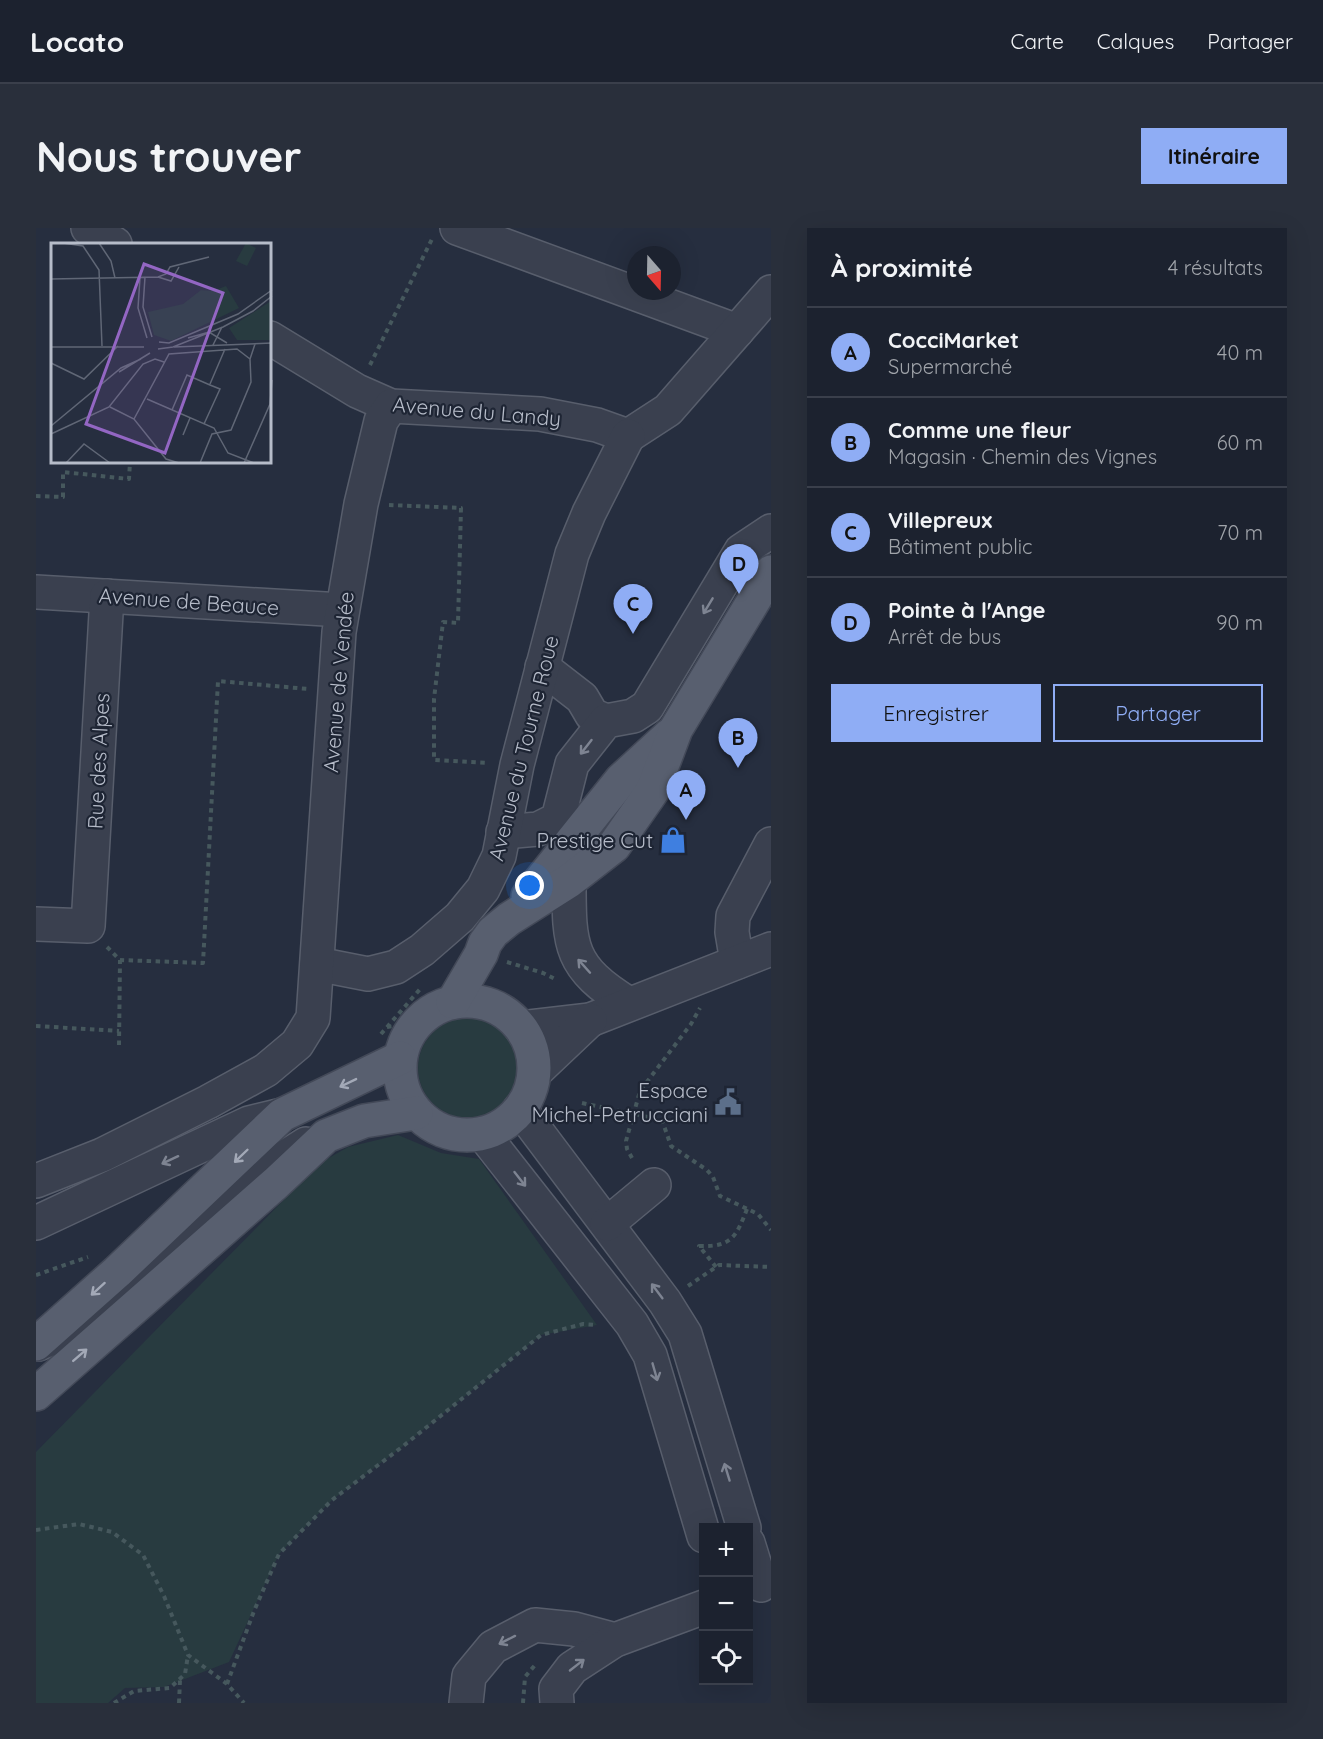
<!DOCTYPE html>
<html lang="fr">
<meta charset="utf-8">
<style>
body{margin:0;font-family:Quicksand,sans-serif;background:#292f3b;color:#f1f3f6}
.controls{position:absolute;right:18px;bottom:18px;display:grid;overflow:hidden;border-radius:0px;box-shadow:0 6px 24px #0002}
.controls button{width:54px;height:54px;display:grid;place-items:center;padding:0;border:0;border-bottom:2px solid #3a3f4b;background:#1c222f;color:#f1f3f6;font:30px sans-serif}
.compass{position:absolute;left:591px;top:18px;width:54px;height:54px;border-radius:50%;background:#1c222f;box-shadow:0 6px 24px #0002;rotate:160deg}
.you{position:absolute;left:494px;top:658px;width:21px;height:21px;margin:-15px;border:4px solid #fff;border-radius:50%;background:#1a73e8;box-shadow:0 0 0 9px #1a73e833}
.badge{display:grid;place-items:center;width:39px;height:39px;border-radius:50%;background:#8fadf5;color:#111;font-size:20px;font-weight:700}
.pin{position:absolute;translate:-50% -50px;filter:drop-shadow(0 2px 3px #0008)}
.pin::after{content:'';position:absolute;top:32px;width:21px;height:18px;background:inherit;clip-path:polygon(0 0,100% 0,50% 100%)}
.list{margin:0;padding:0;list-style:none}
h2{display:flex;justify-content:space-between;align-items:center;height:78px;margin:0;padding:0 24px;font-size:26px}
h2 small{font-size:20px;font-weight:400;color:#a0a4aa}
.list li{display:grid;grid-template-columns:39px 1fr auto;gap:18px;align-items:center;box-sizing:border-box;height:90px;padding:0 24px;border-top:2px solid #3a3f4b}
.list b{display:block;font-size:22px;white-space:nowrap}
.list p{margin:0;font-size:20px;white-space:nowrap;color:#a0a4aa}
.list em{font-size:20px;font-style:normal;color:#a0a4aa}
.actions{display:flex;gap:12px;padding:18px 24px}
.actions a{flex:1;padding:14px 0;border:2px solid #8fadf5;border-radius:0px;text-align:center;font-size:21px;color:#8fadf5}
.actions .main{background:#8fadf5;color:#111}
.icon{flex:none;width:33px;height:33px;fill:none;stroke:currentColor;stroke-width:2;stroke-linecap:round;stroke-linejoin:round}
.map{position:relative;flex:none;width:735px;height:1475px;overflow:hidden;border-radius:0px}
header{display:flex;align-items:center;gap:36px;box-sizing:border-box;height:84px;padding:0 30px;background:#1c222f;border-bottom:2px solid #3a3f4b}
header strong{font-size:28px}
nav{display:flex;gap:33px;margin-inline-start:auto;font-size:21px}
.intro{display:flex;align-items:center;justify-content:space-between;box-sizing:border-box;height:144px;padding:0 36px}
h1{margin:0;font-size:42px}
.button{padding:15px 27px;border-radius:0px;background:#8fadf5;color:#111;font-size:21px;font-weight:700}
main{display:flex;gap:36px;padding:0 36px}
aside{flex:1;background:#1c222f;border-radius:0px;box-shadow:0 6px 24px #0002}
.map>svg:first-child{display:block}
</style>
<header>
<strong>Locato</strong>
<nav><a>Carte</a><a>Calques</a><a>Partager</a></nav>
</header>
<div class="intro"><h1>Nous trouver</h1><a class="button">Itinéraire</a></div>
<main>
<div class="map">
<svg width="735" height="1475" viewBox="0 0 735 1475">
<rect width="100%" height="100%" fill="#262e3f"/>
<!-- green -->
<g fill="#283b40">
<circle cx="432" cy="840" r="50"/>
<path d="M362 907 405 925 443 931 561 1097 505 1107 366 1219 296 1272 243 1326 193 1434 128 1459 89 1460 72 1475H0V1224L284 935 312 919Z"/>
</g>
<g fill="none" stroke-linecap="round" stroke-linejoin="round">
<defs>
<g id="minor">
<path d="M52 0 79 16"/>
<path d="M421 0 701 103"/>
<path d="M234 110 321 163 355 178 504 186 561 197 592 208"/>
<path d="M592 208 632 182 735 64"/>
<path d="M0 364 306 382"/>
<path d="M506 439 546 470 556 487 570 493"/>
<path d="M467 604 502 601 522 591 536 536 570 493 597 488 611 479 705 323 735 303"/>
<path d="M533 653C533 719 533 739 593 776"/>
<path d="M0 696 52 698 71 368"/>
<path d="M701 734 696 704 697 688 735 616"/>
<path d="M281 736 332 746 360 739 386 722 424 689 447 661 463 628 481 537 536 326 553 285 592 208"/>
<path d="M485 800 554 792 735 721"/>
<path d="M498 845 554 792"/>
<path d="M484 881 629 1074 649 1106 708 1300"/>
<path d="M447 906 596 1096 614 1127 668 1308"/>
<path d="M0 953 66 927 172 874 230 842 261 816 277 790 303 404 325 276 345 193 355 178"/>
<path d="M0 995 213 895 246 887"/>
<path d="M571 996 618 957"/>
<path d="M2 1116 56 1094 224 945 270 916"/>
<path d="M712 1315 725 1357"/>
<path d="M430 1475 433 1448 457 1419 499 1397 538 1401 579 1412"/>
<path d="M521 1475 520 1461 536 1440 579 1412 668 1379"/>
</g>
<g id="major">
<path d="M492 668 585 552 634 507"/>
<circle cx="431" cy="840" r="67"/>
<path d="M417 774 445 726 449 715 457 704 473 691 533 653 578 618 617 562 640 501 735 344"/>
<path d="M0 1116 81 1044 246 887 364 830"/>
<path d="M0 1166 240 955 290 908 328 893 380 885"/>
</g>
</defs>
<!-- minor casing -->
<use href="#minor" stroke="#585e6c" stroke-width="36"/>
<!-- major casing -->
<use href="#major" stroke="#434958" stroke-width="36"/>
<!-- path -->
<g stroke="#46585d" stroke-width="4" stroke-dasharray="4.5 4.5" stroke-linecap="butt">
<path d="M334 137 396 11"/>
<path d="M0 268 27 269V244L93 251 94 234"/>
<path d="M353 277 425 280 422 395 407 394 398 471V532L452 535"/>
<path d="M71 719 84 732 167 735 182 453 272 461"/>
<path d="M471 734 507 745 521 752"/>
<path d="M0 798 83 803"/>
<path d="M351 799 365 797"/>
<path d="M345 806 385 760"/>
<path d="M83 817 84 732"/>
<path d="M546 875 626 892 635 918 671 942 677 949 684 968 722 986 735 1002"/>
<path d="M596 930 591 921 590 913 604 863 655 796 664 780"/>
<path d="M680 1039 663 1018C696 1019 700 1009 711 981"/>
<path d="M0 1047 52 1029"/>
<path d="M652 1058 683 1037 735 1039"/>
<path d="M0 1302 43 1296 76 1304 107 1327 128 1368 152 1427 191 1456 208 1475"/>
<path d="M191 1456 218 1383 243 1326 296 1272 366 1219 505 1107 547 1096 561 1097"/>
<path d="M78 1475 98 1463 134 1460 149 1446 152 1427"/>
<path d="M143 1475 144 1452"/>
<path d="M487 1475 489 1449 499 1437"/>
</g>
<!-- minor -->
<use href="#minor" stroke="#3a404f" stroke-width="33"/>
<!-- major -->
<use href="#major" stroke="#585f6f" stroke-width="33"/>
</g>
<!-- one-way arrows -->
<defs><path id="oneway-shaft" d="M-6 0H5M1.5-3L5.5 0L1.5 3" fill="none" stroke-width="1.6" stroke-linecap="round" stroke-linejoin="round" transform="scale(1.5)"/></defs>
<g stroke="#7e8492">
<use href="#oneway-shaft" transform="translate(672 378) rotate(121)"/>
<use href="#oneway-shaft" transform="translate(550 519) rotate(128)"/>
<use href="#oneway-shaft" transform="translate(548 738) rotate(-132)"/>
<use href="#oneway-shaft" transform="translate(134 932) rotate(155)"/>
<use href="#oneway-shaft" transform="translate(484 951) rotate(52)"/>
<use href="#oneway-shaft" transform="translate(621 1063) rotate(-127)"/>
<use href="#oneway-shaft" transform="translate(619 1144) rotate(74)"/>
<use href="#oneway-shaft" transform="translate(691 1244) rotate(-107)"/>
<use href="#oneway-shaft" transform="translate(471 1412) rotate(153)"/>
<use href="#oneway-shaft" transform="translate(541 1437) rotate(-38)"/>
</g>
<g stroke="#a3a9b7">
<use href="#oneway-shaft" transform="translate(312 855) rotate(154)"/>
<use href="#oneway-shaft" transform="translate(205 928) rotate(136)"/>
<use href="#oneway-shaft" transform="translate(62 1061) rotate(138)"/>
<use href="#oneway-shaft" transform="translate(44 1127) rotate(-41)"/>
</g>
<!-- icons -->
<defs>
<symbol id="shop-bare" viewBox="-9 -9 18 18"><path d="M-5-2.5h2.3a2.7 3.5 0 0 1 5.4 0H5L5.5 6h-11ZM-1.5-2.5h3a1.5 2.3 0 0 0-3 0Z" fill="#3f7fe0" stroke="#1e2534" stroke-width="2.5" paint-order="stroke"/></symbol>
<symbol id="civic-bare" viewBox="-9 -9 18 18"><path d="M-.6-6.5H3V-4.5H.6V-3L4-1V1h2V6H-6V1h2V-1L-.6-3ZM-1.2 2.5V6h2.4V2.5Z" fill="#5c6f8a" stroke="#1e2534" stroke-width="2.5" paint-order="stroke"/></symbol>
</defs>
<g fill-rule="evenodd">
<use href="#shop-bare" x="618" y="593" width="38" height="38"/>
<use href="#civic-bare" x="673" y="855" width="38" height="38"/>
</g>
<g text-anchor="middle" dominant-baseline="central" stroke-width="4.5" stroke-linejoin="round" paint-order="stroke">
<!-- street labels -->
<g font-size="21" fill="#b6bcc9" stroke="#1e2534">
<text transform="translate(441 183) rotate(5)">Avenue du Landy</text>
<text transform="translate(153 373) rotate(4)">Avenue de Beauce</text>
<text transform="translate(302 454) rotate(-85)">Avenue de Vendée</text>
<text transform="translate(487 520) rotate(-76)">Avenue du Tourne Roue</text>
<text transform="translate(62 533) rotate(-87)">Rue des Alpes</text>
</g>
<!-- poi labels -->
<g font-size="21" fill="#b6bcc9" stroke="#1e2534" text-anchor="end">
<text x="617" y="612">Prestige Cut</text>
<text x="672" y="862">Espace<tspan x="672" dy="24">Michel-Petrucciani</tspan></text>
</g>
</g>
<!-- overview -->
<g transform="translate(15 15)">
<rect width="220" height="220" fill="#262e3f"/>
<path d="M195 0 205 5 196 23 185 18ZM175 43 188 65 120 98 103 92 97 69 132 61 150 47 162 48ZM220 58V97H186L178 85Z" fill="#283b40"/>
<path fill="none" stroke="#606776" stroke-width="1.5" d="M12 0 32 3 48 27 51 103M48 0 60 18 64 35M94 34 92 64 101 94M107 34 120 38 128 24M89 35 87 65 96 95M0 36 107 34 115 31 119 24 158 14M137 95 158 89 176 100M108 99 118 100 187 71 221 47M162 102 171 84M0 104H93M123 104 221 100M107 106 122 104 172 84 202 68 221 53M0 120 33 136 67 103M68 129 99 110M159 141 174 106M96 156 163 185 177 210 203 220M59 164 83 176 115 216 128 220M121 167 136 132 159 142 169 146 153 181M83 176 118 111 186 106 199 116M0 183 70 125 90 116M0 191 58 164 92 121 104 116 113 119M132 192 139 175M15 220 33 201 59 220M149 220 161 191 180 187 200 139 199 116 204 101M193 220 219 161 221 137"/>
<path fill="#9366c3" fill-opacity="0.15" stroke="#9366c3" stroke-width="3" d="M93 21 172 50 114 210 35 181Z"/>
<rect width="220" height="220" fill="none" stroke="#b6bcc9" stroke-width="3"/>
</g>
</svg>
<div class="controls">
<button>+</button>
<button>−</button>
<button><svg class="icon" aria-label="locate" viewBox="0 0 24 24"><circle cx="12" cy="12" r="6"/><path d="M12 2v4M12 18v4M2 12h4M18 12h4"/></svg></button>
</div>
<svg class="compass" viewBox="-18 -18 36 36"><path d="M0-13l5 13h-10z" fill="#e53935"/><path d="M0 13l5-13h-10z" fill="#a0a4aa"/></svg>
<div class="you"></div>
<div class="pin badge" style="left:650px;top:592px">A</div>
<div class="pin badge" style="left:702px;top:540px">B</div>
<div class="pin badge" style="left:597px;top:406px">C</div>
<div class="pin badge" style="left:703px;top:366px">D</div>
</div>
<aside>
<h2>À proximité<small>4 résultats</small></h2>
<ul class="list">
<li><span class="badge">A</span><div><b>CocciMarket</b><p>Supermarché</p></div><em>40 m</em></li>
<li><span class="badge">B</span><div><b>Comme une fleur</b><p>Magasin · Chemin des Vignes</p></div><em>60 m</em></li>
<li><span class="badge">C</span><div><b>Villepreux</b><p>Bâtiment public</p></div><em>70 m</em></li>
<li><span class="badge">D</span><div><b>Pointe à l'Ange</b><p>Arrêt de bus</p></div><em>90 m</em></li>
</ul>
<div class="actions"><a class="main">Enregistrer</a><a>Partager</a></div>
</aside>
</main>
